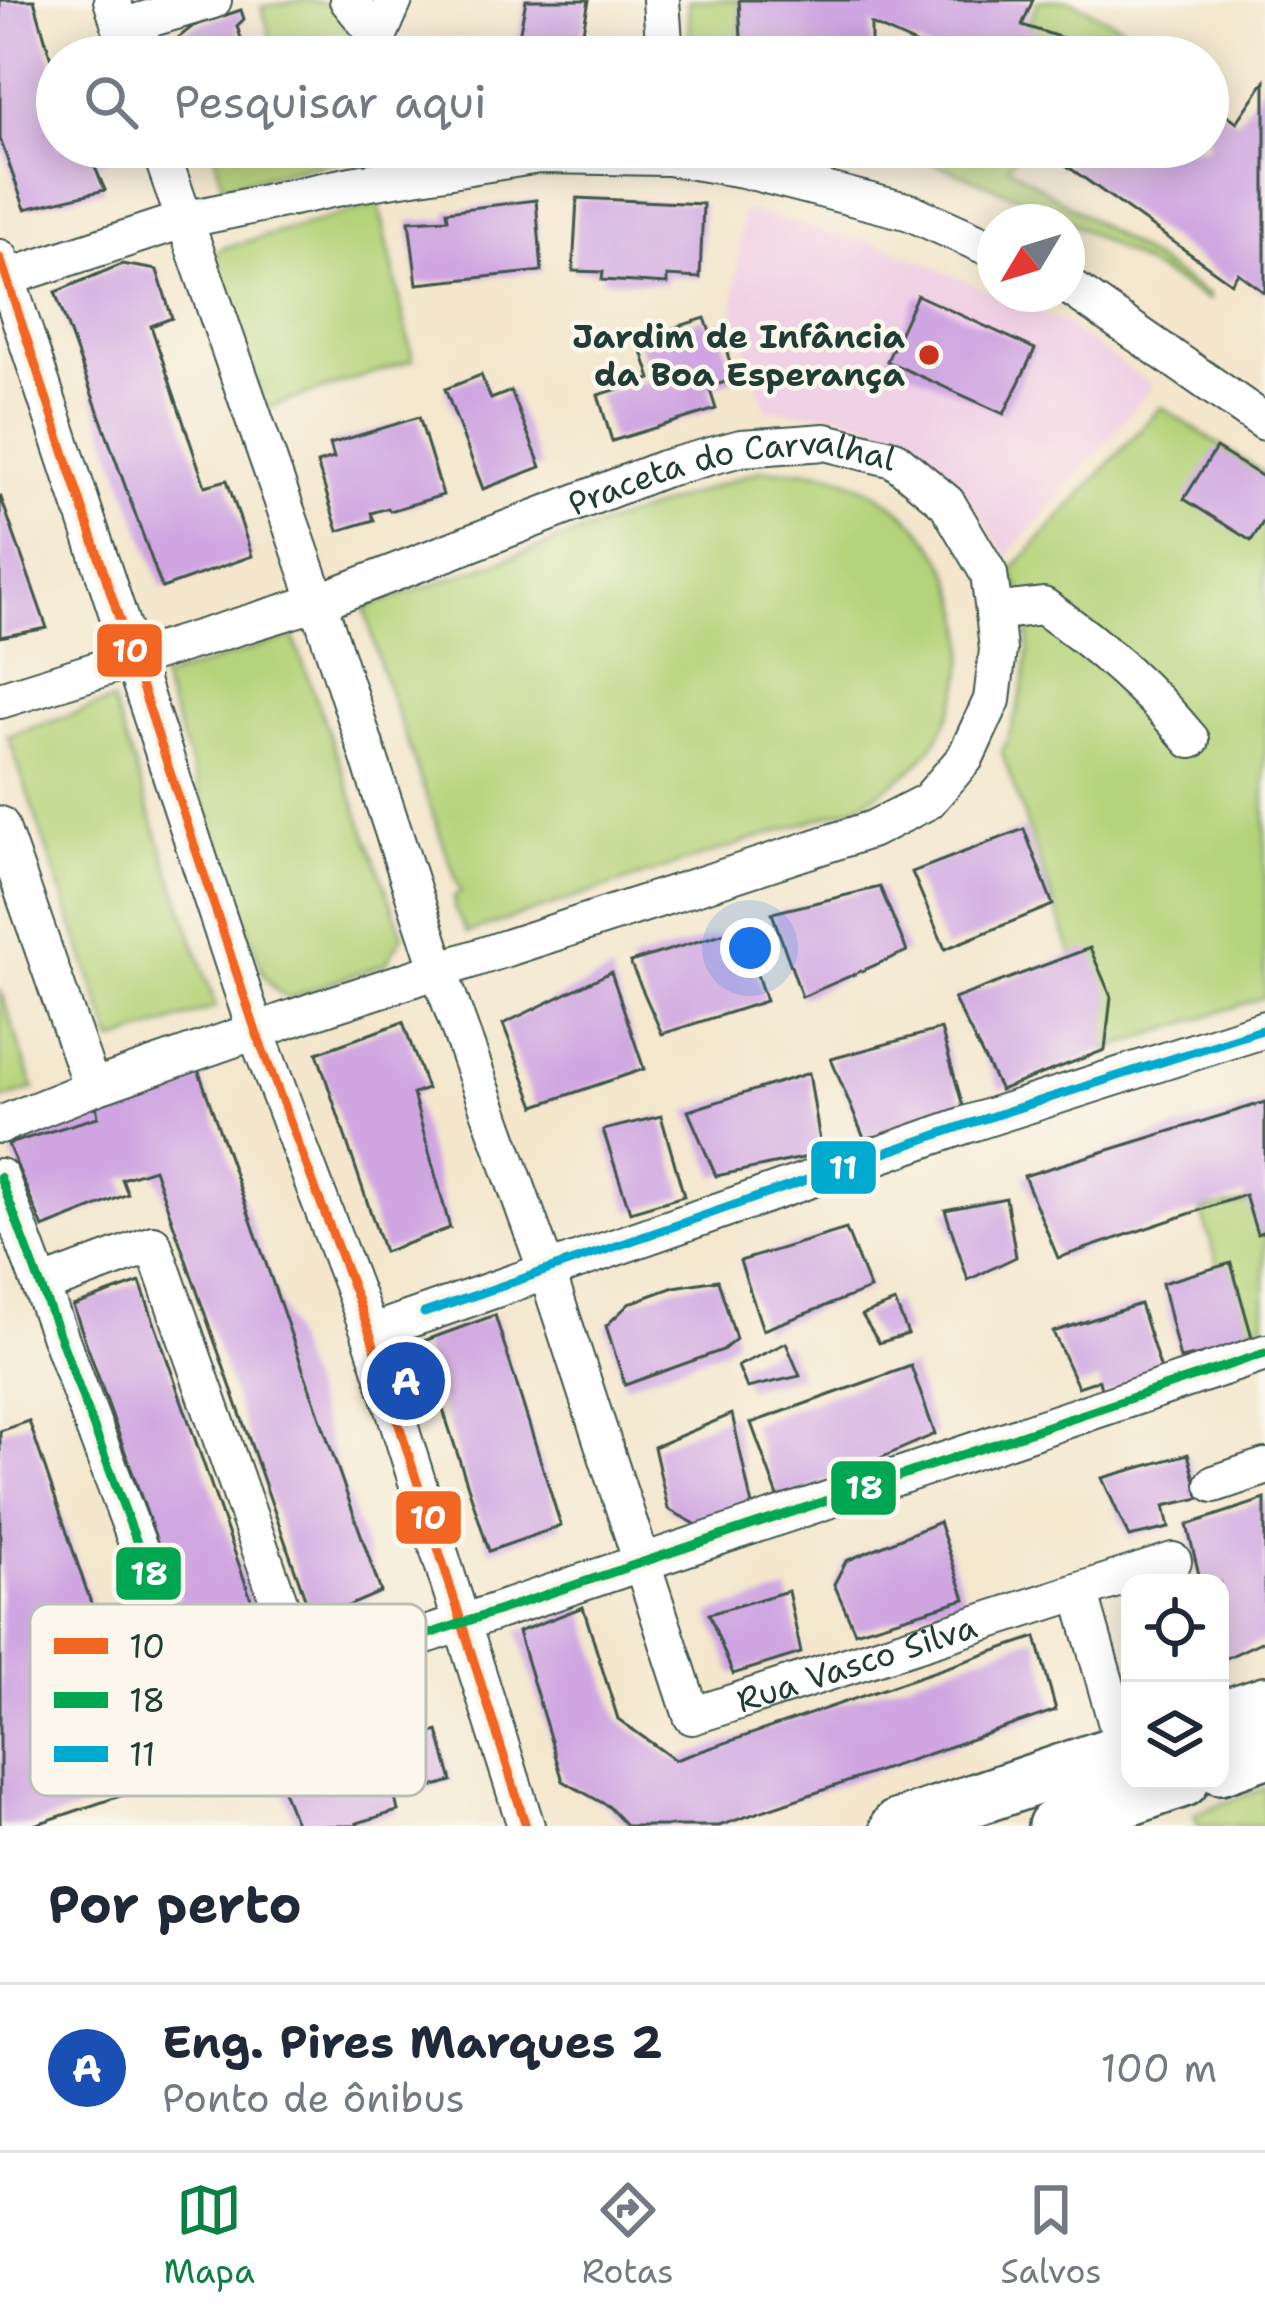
<!DOCTYPE html>
<html lang="pt">
<meta charset="utf-8">
<style>
body{margin:0;font-family:"Shantell Sans",sans-serif;background:#f2f2f3;color:#1f2937}
.controls{position:absolute;right:36px;bottom:36px;display:grid;overflow:hidden;border-radius:24px;box-shadow:0 6px 30px #0003}
.controls button{width:108px;height:108px;display:grid;place-items:center;padding:0;border:0;border-bottom:3px solid #e0e1e3;background:#fff;color:#1f2937;font:60px sans-serif}
.compass{position:absolute;left:977px;top:204px;width:108px;height:108px;border-radius:50%;background:#fff;box-shadow:0 6px 30px #0003;rotate:232deg}
.you{position:absolute;left:750px;top:948px;width:42px;height:42px;margin:-30px;border:9px solid #fff;border-radius:50%;background:#1a73e8;box-shadow:0 0 0 18px #1a73e833}
.badge{display:grid;place-items:center;width:78px;height:78px;border-radius:50%;background:#0b8043;color:#fff;font-size:39px;font-weight:700}
.pin{position:absolute;translate:-50% -50%;border:6px solid #fff;box-shadow:0 3px 12px #0006}
.list{margin:0;padding:0;list-style:none}
h2{display:flex;justify-content:space-between;align-items:center;height:156px;margin:0;padding:0 48px;font-size:51px}
h2 small{font-size:39px;font-weight:400;color:#747a83}
.list li{display:grid;grid-template-columns:78px 1fr auto;gap:36px;align-items:center;box-sizing:border-box;height:168px;padding:0 48px;border-top:3px solid #e0e1e3}
.list b{display:block;font-size:45px;white-space:nowrap}
.list p{margin:0;font-size:39px;white-space:nowrap;color:#747a83}
.list em{font-size:39px;font-style:normal;color:#747a83}
.icon{flex:none;width:66px;height:66px;fill:none;stroke:currentColor;stroke-width:2;stroke-linecap:round;stroke-linejoin:round}
.map{position:relative;flex:none;width:1265px;height:1826px;overflow:hidden}
.search{position:absolute;background:#fff;box-shadow:0 6px 30px #0003;left:36px;right:36px;top:36px;height:132px;display:flex;align-items:center;gap:30px;box-sizing:border-box;padding:0 42px;border-radius:66px;color:#747a83;font-size:45px}
.sheet{height:324px;background:#fff}
nav{display:flex;justify-content:space-around;align-items:center;box-sizing:border-box;height:168px;border-top:3px solid #e0e1e3;background:#fff;font-size:33px;color:#747a83}
nav a{display:grid;justify-items:center;gap:6px}
nav .on{color:#0b8043}
.map>svg:first-child{display:block}
</style>
<div class="map">
<svg width="1265" height="1826" viewBox="0 0 1265 1826">
<rect width="100%" height="100%" fill="#fbf7ec"/>
<filter id="ink" filterUnits="userSpaceOnUse"><feTurbulence type="fractalNoise" baseFrequency=".00833" numOctaves="2"/><feDisplacementMap in="SourceGraphic" scale="24" xChannelSelector="R" yChannelSelector="G"/><feConvolveMatrix kernelMatrix="1 2 1 2 8 2 1 2 1" color-interpolation-filters="sRGB"/></filter>
<filter id="wash" filterUnits="userSpaceOnUse"><feTurbulence type="fractalNoise" baseFrequency=".004" numOctaves="4" result="noise"/><feDisplacementMap in="SourceGraphic" scale="48" xChannelSelector="R" yChannelSelector="G"/><feGaussianBlur stdDeviation="2.7" result="paint"/><feColorMatrix in="noise" values="0 0 0 0 0 0 0 0 0 0 0 0 0 0 0 0 0 1.4 0 .05"/><feComposite in="paint" operator="in"/></filter>
<g filter="url(#wash)">
<rect width="100%" height="100%" fill="#f3e6cc"/>
<!-- built -->
<path fill="#f0d0e4" d="M743 210 888 247 1064 324 1153 386 1007 557 970 498 922 449 882 428 840 414 766 410 734 311Z"/>
<!-- green -->
<g fill="#b5d37a" stroke="#6a8857" stroke-width="3">
<path d="M305 0 335 5 362 39 365 57H276L262 7Z"/>
<path d="M688 0H739L742 57H691Z"/>
<path d="M1038 0H1070L1125 28 1103 57H1016Z"/>
<path d="M213 147H378V151L223 186Z"/>
<path d="M893 147H1022L1008 166 1209 296 1208 300 1037 204Z"/>
<path d="M379 204 413 360 264 409 213 256 223 248Z"/>
<path d="M1161 407 1265 474V997L1105 1050 1002 753C1020 709 1034 656 1027 608 1025 596 1016 583 1011 571Z"/>
<path d="M761 470C783 471 812 468 834 475 949 512 1002 633 937 739 917 771 885 790 853 807L467 933 454 908V896L461 893 380 666 365 608Z"/>
<path d="M293 636 403 935 386 963 289 998 275 990 264 975 161 679Z"/>
<path d="M112 701 216 1007 113 1042 8 736Z"/>
<path d="M0 989 34 1089 0 1100Z"/>
<path d="M1265 1199V1322L1239 1331 1201 1211Z"/>
<path d="M1265 1788V1826H1198L1194 1814Z"/>
</g>
<g id="blocks">
<!-- building -->
<g fill="#cfa6e1">
<path d="M0 0H34L57 80V147H109L112 157 94 165 105 190 25 209 0 139Z"/>
<path d="M526 0H589L578 57H515Z"/>
<path d="M739 0H1033L1022 25 1118 56 1033 57 1011 50 1008 57H945L871 24V57H742Z"/>
<path d="M241 10 244 19 237 26 247 57H177L168 46 193 26Z"/>
<path d="M1265 81V293L1238 273 1231 283 1053 156 1060 147H1208V101L1237 122Z"/>
<path d="M577 198 703 204 700 278 667 276V284L602 280 603 272 573 271Z"/>
<path d="M536 200 542 271 417 284 409 221 448 219 447 211Z"/>
<path d="M122 264 157 270 172 318 151 326 205 486 227 480 252 556 162 588 55 292Z"/>
<path d="M917 295 1035 349 1004 414 887 361Z"/>
<path d="M705 318 710 332 720 329 735 379 709 387 716 409 612 441 598 395 651 379 638 339Z"/>
<path d="M481 375 491 399 511 391 541 467 483 489 445 389Z"/>
<path d="M419 417 443 495 390 511 388 508 371 513 374 520 338 531 317 463 334 458 330 444Z"/>
<path d="M1216 448 1265 478V519L1251 541 1184 499Z"/>
<path d="M0 495 47 628 0 637Z"/>
<path d="M1024 829 1053 905 945 949 912 872Z"/>
<path d="M880 887 907 951 802 997 772 913Z"/>
<path d="M741 928 766 1001 662 1034 630 962Z"/>
<path d="M1090 948 1111 997 1105 1050 1000 1090 954 999Z"/>
<path d="M611 972 644 1069 535 1106 503 1024Z"/>
<path d="M403 1022 427 1089 413 1094 450 1228 384 1252 317 1053Z"/>
<path d="M941 1029 968 1124 864 1138 831 1059Z"/>
<path d="M198 1069 381 1592 313 1621 154 1169 122 1179 128 1194 43 1228 8 1144 98 1117 96 1104Z"/>
<path d="M809 1073 822 1154 716 1176 688 1111Z"/>
<path d="M1265 1102V1231L1257 1234 1245 1195 1058 1258 1024 1176Z"/>
<path d="M661 1116 684 1196 630 1212 603 1130Z"/>
<path d="M1006 1198 1016 1257 968 1280 945 1210Z"/>
<path d="M846 1229 870 1289 763 1330 740 1261Z"/>
<path d="M1231 1263 1254 1344 1180 1359 1162 1283Z"/>
<path d="M718 1280 736 1339 723 1350 625 1385 606 1326 630 1303 674 1287Z"/>
<path d="M140 1282 271 1656 206 1679 73 1306Z"/>
<path d="M895 1302 908 1334 879 1343 862 1315Z"/>
<path d="M1140 1304 1162 1373 1102 1395 1099 1380 1078 1387 1053 1332Z"/>
<path d="M495 1315 561 1526 489 1551 421 1342Z"/>
<path d="M786 1343 800 1376 747 1388 738 1366Z"/>
<path d="M911 1366 935 1434 780 1502 751 1423Z"/>
<path d="M732 1414 752 1506 701 1527 668 1509 654 1447Z"/>
<path d="M29 1421 153 1785 31 1826H0V1431Z"/>
<path d="M1188 1454 1200 1498 1164 1506 1169 1528 1129 1537 1102 1478Z"/>
<path d="M1265 1499V1640L1220 1661V1583H1201L1187 1525Z"/>
<path d="M939 1522 965 1599 855 1632 834 1584 846 1561Z"/>
<path d="M788 1591 801 1653 733 1674 709 1614Z"/>
<path d="M583 1607 618 1719 675 1760 1036 1637 1056 1710 719 1826H627L608 1806 563 1781 518 1632Z"/>
<path d="M438 1731 452 1781 395 1798 398 1811 357 1823 358 1826H297L278 1778 310 1773 315 1787 345 1776 341 1760Z"/>
</g>
</g>
</g>
<g filter="url(#ink)">
<use href="#blocks" fill-opacity="0" stroke="#3f564b" stroke-width="3"/>
<g fill="none" stroke-linecap="round" stroke-linejoin="round">
<defs>
<g id="minor">
<path d="M112 0 130 57"/>
<path d="M348 0 378 37"/>
<path d="M661 0 665 57"/>
<path d="M121 27 213 0"/>
<path d="M380 57 378 37 394 0"/>
<path id="s1" d="M159 147 318 602 439 971 546 1269 692 1716 1173 1561"/>
<path d="M0 258 256 1032 370 1333 526 1826"/>
<path d="M6 278 183 220 351 185 539 155 668 157 743 169 910 212 995 250"/>
<path d="M1067 285 1265 422"/>
<path d="M994 612 1043 606C1099 645 1148 688 1191 740"/>
<path id="s2" d="M0 700 318 602 663 469 741 448 825 442 894 459 947 503 989 574 994 612 998 650 992 700 965 758 928 801 873 829 313 1011 92 1088 0 825"/>
<path d="M0 1125 92 1088"/>
<path d="M0 1177 200 1711 1265 1353"/>
<path d="M41 1286 153 1244 305 1676"/>
<path d="M370 1333 968 1124 1265 1029"/>
<path d="M1214 1484 1265 1467"/>
<path d="M1080 1594 1124 1749"/>
</g>
<g id="secondary">
<path d="M1220 1717 1265 1702"/>
<path d="M1220 1768 1265 1752"/>
<path d="M897 1826 1130 1747"/>
<path d="M1054 1826 1183 1781"/>
</g>
</defs>
<!-- minor casing -->
<use href="#minor" stroke="#3f564b" stroke-width="40"/>
<!-- secondary casing -->
<use href="#secondary" stroke="#3f564b" stroke-width="56"/>
<!-- minor -->
<use href="#minor" stroke="#fff" stroke-width="36"/>
<!-- secondary -->
<use href="#secondary" stroke="#fff" stroke-width="51"/>
<defs>
<path id="bus-1" d="M0 258 256 1032 370 1333 526 1826"/>
<path id="bus-2" d="M0 1177 200 1711 1265 1353"/>
<path id="bus-3" d="M424 1313 968 1124 1265 1029"/>
</defs>
<!-- bus-1 casing -->
<use href="#bus-1" stroke="#fbf7ec" stroke-width="18"/>
<!-- bus-2 casing -->
<use href="#bus-2" stroke="#fbf7ec" stroke-width="18"/>
<!-- bus-3 casing -->
<use href="#bus-3" stroke="#fbf7ec" stroke-width="18"/>
<!-- bus-1 -->
<use href="#bus-1" stroke="#f26522" stroke-width="9"/>
<!-- bus-2 -->
<use href="#bus-2" stroke="#00a651" stroke-width="9"/>
<!-- bus-3 -->
<use href="#bus-3" stroke="#00a9ce" stroke-width="9"/>
</g>
</g>
<!-- markers -->
<circle fill="#c8321e" stroke="#fbf7ec" stroke-width="4.5" cx="929" cy="355" r="12"/>
<g text-anchor="middle" dominant-baseline="central" stroke-width="9" stroke-linejoin="round" paint-order="stroke">
<!-- poi labels -->
<g font-size="33" font-weight="bold" fill="#1f3d34" stroke="#fbf7ec" text-anchor="end">
<text x="905" y="336">Jardim de Infância<tspan x="905" dy="38">da Boa Esperança</tspan></text>
</g>
<!-- street labels -->
<g font-size="33" fill="#1f3d34" stroke="#fbf7ec">
<text stroke="none"><textPath href="#s2" startOffset="771">Praceta do Carvalhal</textPath></text>
<text stroke="none"><textPath href="#s1" startOffset="1830">Rua Vasco Silva</textPath></text>
</g>
</g>
<!-- legend -->
<rect x="30" y="1604" width="396" height="192" rx="18" fill="#fbf7ec" stroke="#b9bfb5" stroke-width="3"/>
<rect x="54" y="1638" width="54" height="16" fill="#f26522"/>
<rect x="54" y="1692" width="54" height="16" fill="#00a651"/>
<rect x="54" y="1746" width="54" height="16" fill="#00a9ce"/>
<g font-size="33" fill="#1f3d34">
<text x="129" y="1658">10</text>
<text x="129" y="1712">18</text>
<text x="129" y="1766">11</text>
</g>
<g stroke="#fbf7ec" stroke-width="4.5">
<rect x="95" y="622" width="69" height="57" rx="12" fill="#f26522"/>
<rect x="809" y="1139" width="69" height="57" rx="12" fill="#00a9ce"/>
<rect x="829" y="1459" width="69" height="58" rx="12" fill="#00a651"/>
<rect x="394" y="1489" width="69" height="57" rx="12" fill="#f26522"/>
<rect x="114" y="1545" width="69" height="57" rx="12" fill="#00a651"/>
</g>
<g font-size="33" text-anchor="middle" font-weight="bold" fill="#fff">
<text x="130" y="662">10</text>
<text x="843" y="1179">11</text>
<text x="864" y="1499">18</text>
<text x="428" y="1529">10</text>
<text x="149" y="1585">18</text>
</g>
</svg>
<div class="controls">
<button><svg class="icon" aria-label="locate" viewBox="0 0 24 24"><circle cx="12" cy="12" r="6"/><path d="M12 2v4M12 18v4M2 12h4M18 12h4"/></svg></button>
<button><svg class="icon" aria-label="layers" viewBox="0 0 24 24"><path d="M12 4l9 5-9 5-9-5zM3 14l9 5 9-5"/></svg></button>
</div>
<svg class="compass" viewBox="-18 -18 36 36"><path d="M0-13l5 13h-10z" fill="#e53935"/><path d="M0 13l5-13h-10z" fill="#747a83"/></svg>
<div class="you"></div>
<div class="pin badge" style="left:406px;top:1381px;background:#1a4fb4">A</div>
<div class="search"><svg class="icon" aria-label="search" viewBox="0 0 24 24"><circle cx="10" cy="10" r="6"/><path d="M15 15l6 6"/></svg>Pesquisar aqui</div>
</div>
<section class="sheet">
<h2>Por perto<small></small></h2>
<ul class="list">
<li><span class="badge" style="background:#1a4fb4">A</span><div><b>Eng. Pires Marques 2</b><p>Ponto de ônibus</p></div><em>100 m</em></li>
</ul>
</section>
<nav>
<a class="on"><svg class="icon" aria-label="map" viewBox="0 0 24 24"><path d="M3 6l6-2 6 2 6-2v14l-6 2-6-2-6 2zM9 4v14M15 6v14"/></svg>Mapa</a>
<a><svg class="icon" aria-label="directions" viewBox="0 0 24 24"><path d="M12 3l9 9-9 9-9-9zM9 14v-3h6M13 9l2 2-2 2"/></svg>Rotas</a>
<a><svg class="icon" aria-label="saved" viewBox="0 0 24 24"><path d="M7 4h10v16l-5-4-5 4z"/></svg>Salvos</a>
</nav>
